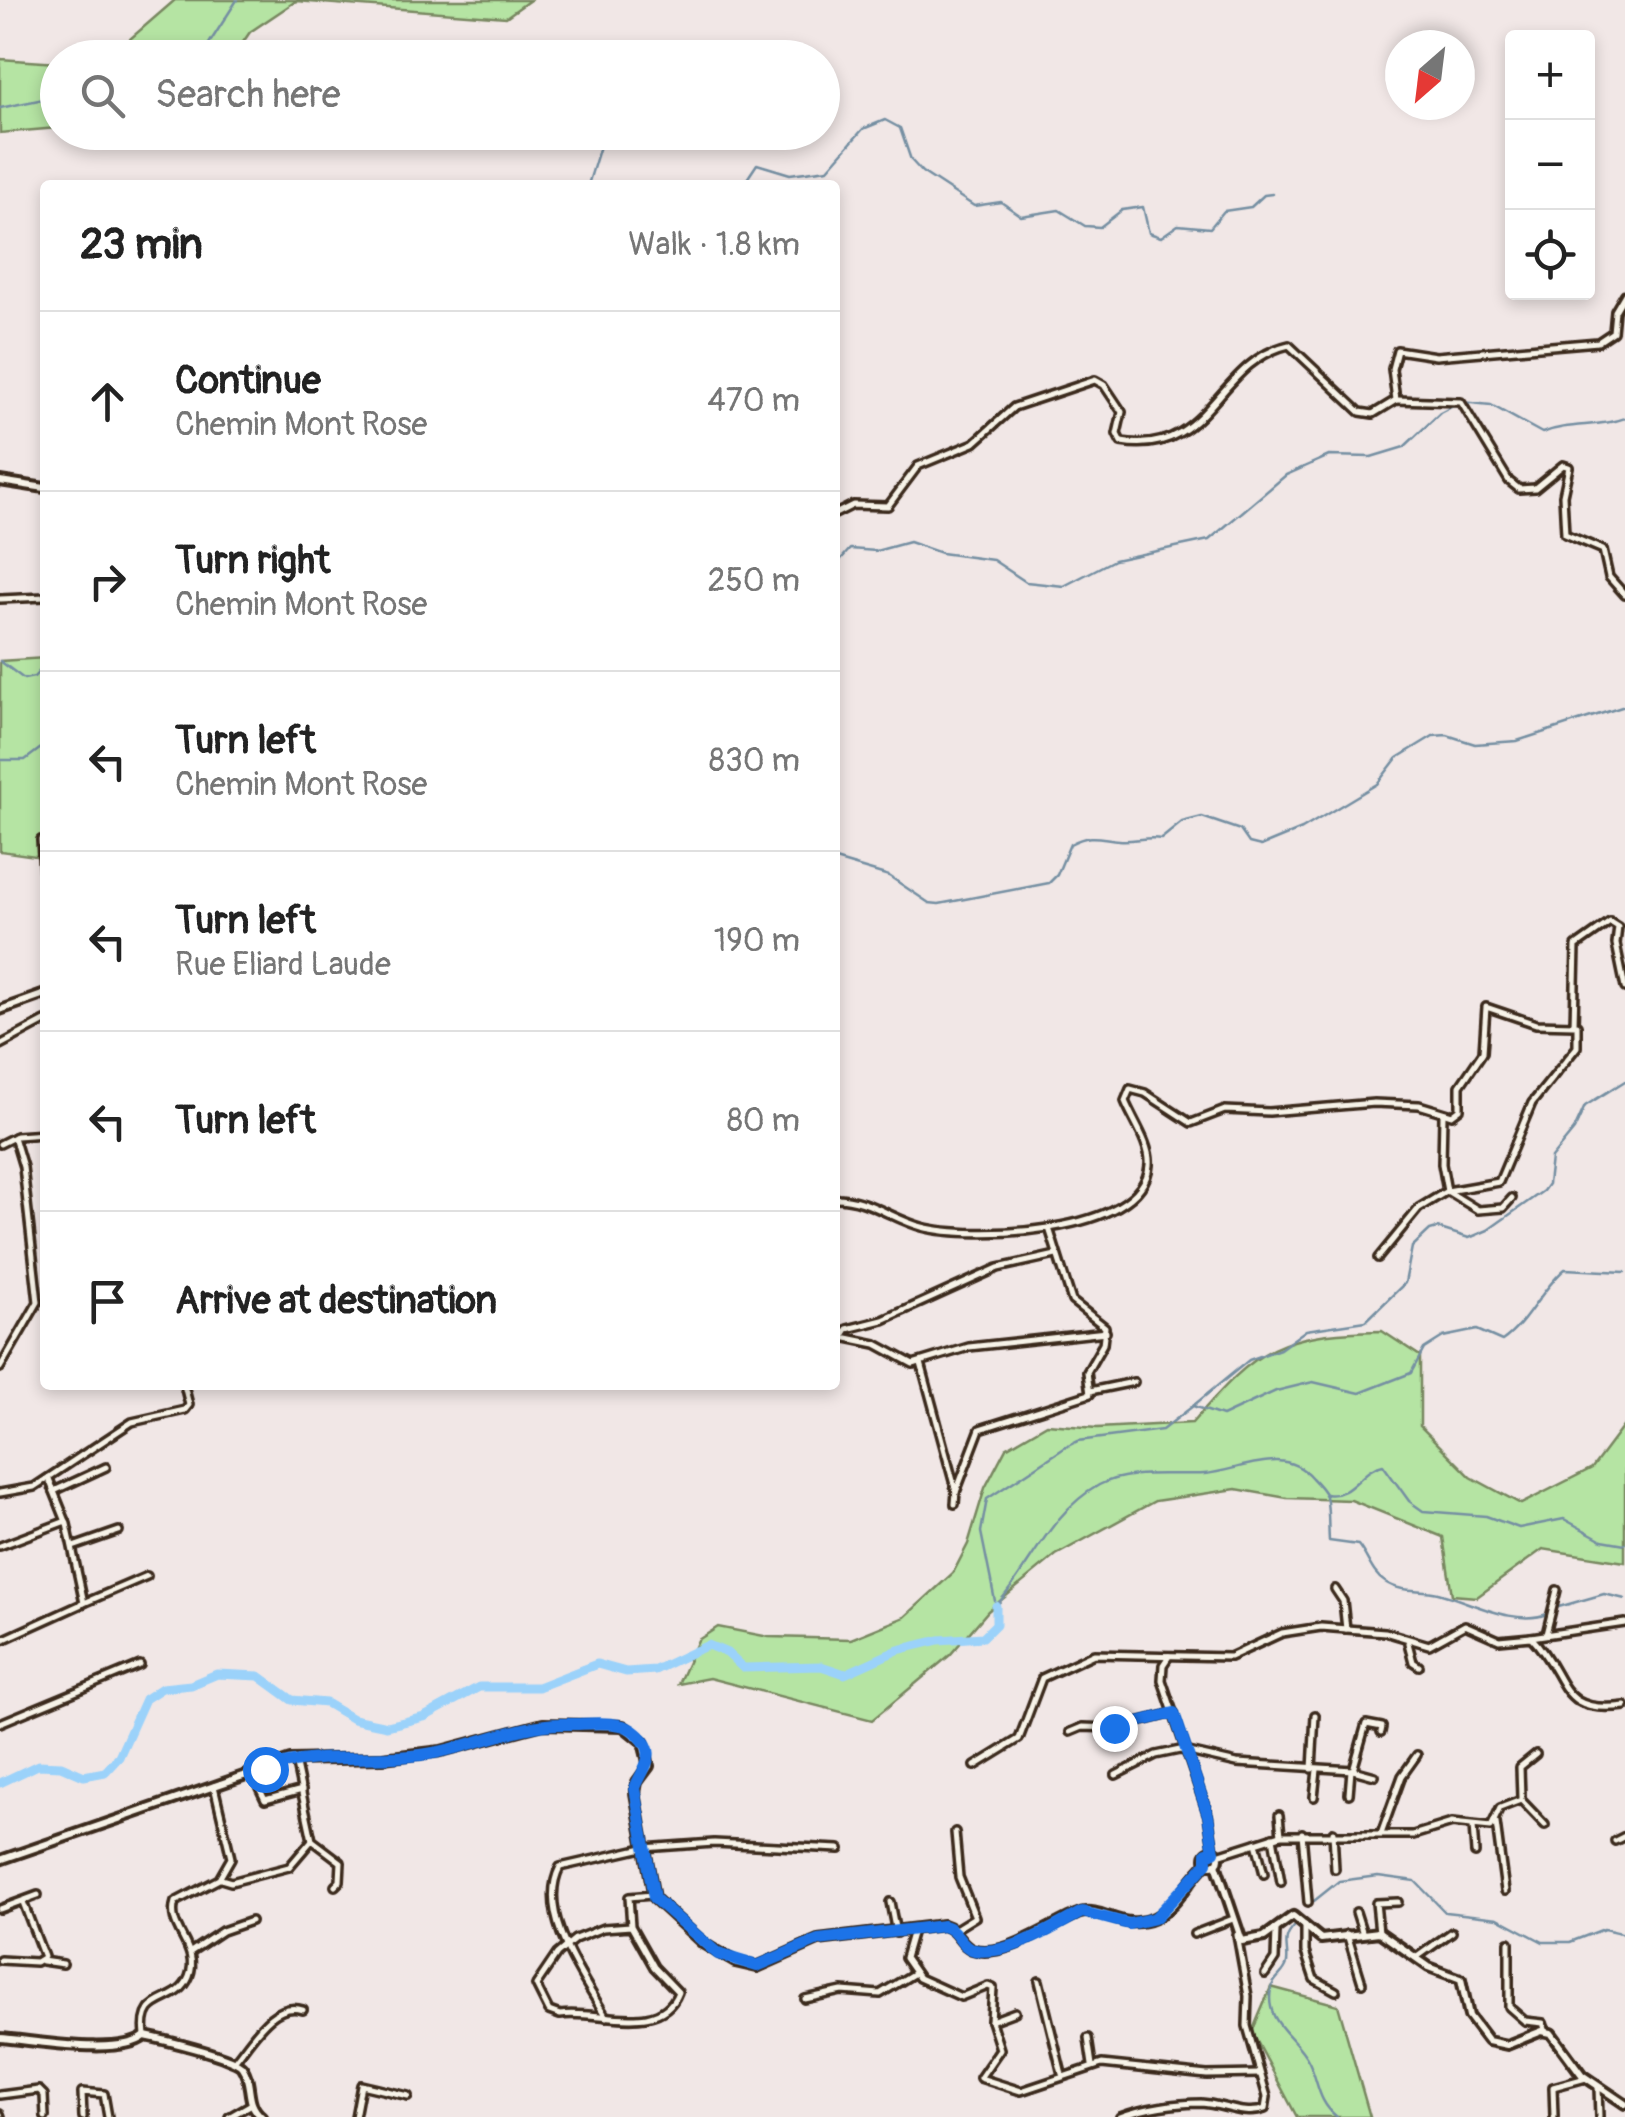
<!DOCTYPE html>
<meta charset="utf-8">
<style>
body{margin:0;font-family:Pangolin,sans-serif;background:#f6f6f6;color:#222}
.controls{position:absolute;right:30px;top:30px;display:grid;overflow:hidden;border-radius:10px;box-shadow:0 5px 15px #0003}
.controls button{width:90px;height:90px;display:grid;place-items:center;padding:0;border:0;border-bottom:2px solid #e0e0e0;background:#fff;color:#222;font:50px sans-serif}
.compass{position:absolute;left:1385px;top:30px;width:90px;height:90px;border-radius:50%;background:#fff;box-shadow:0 5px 15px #0003;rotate:208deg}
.stop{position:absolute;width:30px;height:30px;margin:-22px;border:8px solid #1a73e8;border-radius:50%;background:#fff}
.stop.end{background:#1a73e8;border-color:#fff;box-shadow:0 2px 10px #0008}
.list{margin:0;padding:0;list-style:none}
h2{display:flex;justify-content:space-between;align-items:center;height:130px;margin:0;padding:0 40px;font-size:42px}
h2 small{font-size:32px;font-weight:400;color:#767676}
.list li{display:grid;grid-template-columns:65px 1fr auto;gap:30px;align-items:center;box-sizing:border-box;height:180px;padding:0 40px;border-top:2px solid #e0e0e0}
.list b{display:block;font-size:38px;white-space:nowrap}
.list p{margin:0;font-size:32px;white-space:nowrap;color:#767676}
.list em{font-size:32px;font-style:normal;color:#767676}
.icon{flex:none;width:55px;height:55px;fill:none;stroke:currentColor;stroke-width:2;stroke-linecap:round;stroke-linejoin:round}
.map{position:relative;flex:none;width:1625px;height:2117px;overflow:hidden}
.search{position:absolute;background:#fff;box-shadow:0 5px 15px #0003;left:40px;top:40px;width:800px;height:110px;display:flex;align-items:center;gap:25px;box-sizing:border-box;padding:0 35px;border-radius:55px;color:#767676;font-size:38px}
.panel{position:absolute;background:#fff;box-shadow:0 5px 15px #0003;left:40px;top:180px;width:800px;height:1210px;border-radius:10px}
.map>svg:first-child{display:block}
</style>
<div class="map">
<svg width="1625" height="2117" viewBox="0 0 1625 2117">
<rect width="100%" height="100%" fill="#f1e7e6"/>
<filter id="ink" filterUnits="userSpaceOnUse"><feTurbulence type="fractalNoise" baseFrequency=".01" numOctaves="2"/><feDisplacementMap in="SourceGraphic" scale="20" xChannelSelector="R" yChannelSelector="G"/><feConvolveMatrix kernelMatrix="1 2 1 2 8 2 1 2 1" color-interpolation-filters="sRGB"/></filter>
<g filter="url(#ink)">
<!-- green -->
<g fill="#b5e4a3" stroke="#788760" stroke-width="2.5">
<path d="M175 0H530L506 17 296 1 250 32 233 57H89L122 46Z"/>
<path d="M0 59 57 63V128L0 133Z"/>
<path d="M45 658V852L42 857 0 851V661Z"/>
<path d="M1382 1331 1420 1356V1426L1471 1477 1521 1504 1592 1468 1625 1424V1562L1543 1549 1477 1597 1452 1595 1443 1537 1351 1500 1287 1498 1236 1489 1155 1501 1056 1555 988 1611 950 1655 872 1720 709 1678 678 1684 698 1640 718 1627 769 1637 851 1639 905 1617 953 1573 968 1544 985 1488 1006 1448 1047 1424 1097 1428 1192 1423C1259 1346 1279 1333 1382 1331Z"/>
<path d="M1271 1987 1338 2005 1370 2117H1297L1252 2032Z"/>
</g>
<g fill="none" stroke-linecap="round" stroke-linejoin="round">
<!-- stream -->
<g stroke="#758fa2" stroke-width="2.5">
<path d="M103 58 122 50 143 58"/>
<path d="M200 58 237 0"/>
<path d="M0 108 58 96"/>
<path d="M588 185 600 146 622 132"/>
<path d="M743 185 757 164 790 174 828 169 863 129 885 120 900 128 911 160 922 172 974 206 1001 202 1021 216 1059 210 1085 226 1100 227 1122 210 1143 207 1149 233 1161 237 1178 225 1210 228 1224 211 1251 207 1264 195 1272 194"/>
<path d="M835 566 850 549 876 551 909 542 941 553 993 560 1026 582 1064 586 1114 560 1209 540 1286 475 1329 456 1371 457 1404 447 1440 413 1461 402 1491 405 1542 433C1570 422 1598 428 1625 418"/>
<path d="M0 661 24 679 34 677 45 665"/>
<path d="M0 760H25L45 745"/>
<path d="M835 860 889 876 929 903 939 904 1049 883 1057 875 1070 844C1091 833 1098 838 1119 840 1133 842 1146 836 1161 839L1182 822 1202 817 1240 830 1249 843 1261 846 1302 829 1377 784 1397 758 1433 736 1447 735 1475 744 1517 741 1625 706"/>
<path d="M1194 1405 1249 1360 1280 1349 1306 1330 1366 1321 1405 1283 1412 1247 1430 1230 1437 1228 1469 1238 1488 1230 1543 1191 1548 1184 1551 1158 1574 1130 1585 1106 1625 1081"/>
<path d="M1326 1494C1352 1499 1360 1469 1383 1465L1409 1501 1423 1511 1486 1516 1519 1528 1564 1519 1602 1540 1625 1544"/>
<path d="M996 1606 981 1532 987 1499 1066 1447 1078 1441 1162 1430 1193 1406 1222 1416 1276 1391 1313 1382 1360 1393 1411 1373 1424 1349 1443 1337 1477 1330 1502 1341C1528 1323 1540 1290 1565 1269L1625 1272"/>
<path d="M996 1606C1032 1566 1049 1513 1099 1485 1129 1469 1171 1476 1204 1474 1241 1471 1283 1444 1312 1478 1316 1482 1324 1491 1326 1496 1329 1509 1328 1527 1329 1541L1358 1545C1368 1557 1372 1574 1385 1582 1403 1594 1420 1588 1438 1593 1470 1601 1516 1628 1549 1613"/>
<path d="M1555 1608 1604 1594 1625 1599"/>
<path d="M1314 1901 1339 1881 1378 1876 1415 1881 1445 1912 1498 1918 1543 1942H1570L1604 1929 1625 1934"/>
<path d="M1294 1927C1281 1941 1289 1947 1287 1963 1286 1973 1273 1978 1271 1989 1264 2024 1296 2035 1309 2062 1319 2083 1317 2101 1337 2117"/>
</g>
<!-- river -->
<path stroke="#9bd2fa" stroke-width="9" d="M0 1783 38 1765 61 1766 84 1776 105 1772 119 1757 145 1699 162 1688 191 1685 217 1674 259 1676 292 1700 326 1703 353 1719 387 1726 424 1717 479 1687H538L597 1664 626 1672 655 1670 708 1645 727 1653 743 1668 821 1666 845 1674 898 1650 939 1640 983 1637 996 1624V1606"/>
<defs>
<g id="street">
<path d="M1396 400 1461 402 1509 481 1519 489 1535 488 1563 465 1569 467 1563 495 1565 534 1603 550 1609 577 1625 595"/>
<path d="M835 514 853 505 888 506 918 466 974 443 1014 407 1095 380 1104 385 1122 412 1117 434 1121 442C1210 457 1216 362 1289 345L1360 412 1373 414 1396 400 1392 369 1397 350 1436 356 1598 342 1613 332 1615 311 1625 294"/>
<path d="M0 599 45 597"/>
<path d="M41 840 45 905"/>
<path d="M0 1045 45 1021"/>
<path d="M1443 1115 1442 1164 1447 1191 1478 1210 1503 1208 1512 1198"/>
<path d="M0 1144 16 1136 45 1134"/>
<path d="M835 1198C868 1198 892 1219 922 1227 970 1240 1144 1236 1149 1165 1151 1145 1132 1119 1125 1101L1130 1089 1145 1093 1191 1123 1225 1110 1269 1112 1374 1103 1419 1105 1452 1115 1460 1109V1086L1483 1052 1486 1007 1536 1024 1574 1025 1576 946 1610 922 1618 927 1616 944 1625 988"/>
<path d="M1056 1255 998 1268 883 1320 847 1329 842 1337 876 1344 913 1364 969 1347 1106 1332"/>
<path d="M1378 1258 1419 1208 1447 1191 1499 1182 1532 1103 1577 1047V1025"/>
<path d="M921 1363 956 1492 955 1504"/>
<path d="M0 1368 38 1302 23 1167 14 1137"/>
<path d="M1090 1391 1134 1382"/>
<path d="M54 1491 106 1467"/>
<path d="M956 1492 980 1429 1090 1394 1087 1372 1103 1344 1105 1327 1072 1301 1049 1228"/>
<path d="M0 1493 34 1487 132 1422 185 1410 189 1405 184 1385"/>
<path d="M0 1546 66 1521"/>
<path d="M73 1547 119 1531"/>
<path d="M1335 1589 1343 1601 1346 1629"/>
<path d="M84 1603 147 1576"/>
<path d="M1546 1634 1557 1590"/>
<path d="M1531 1637 1625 1623"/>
<path d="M0 1641 84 1603 67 1524 49 1479"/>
<path d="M1408 1643 1413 1662 1419 1666"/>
<path d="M1169 1656 1163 1665 1162 1680 1208 1815 1214 1852"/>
<path d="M0 1723 140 1665"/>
<path d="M1070 1732 1082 1727 1114 1728 1174 1713"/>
<path d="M295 1760 312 1840 341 1862 340 1881 335 1886"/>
<path d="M975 1766 1019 1739 1042 1678 1094 1654 1230 1657 1282 1633 1321 1627 1385 1632 1429 1645 1465 1625 1499 1640 1531 1637C1570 1678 1556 1715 1625 1706"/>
<path d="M1312 1769 1315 1715"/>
<path d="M1353 1770 1366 1724 1382 1727 1381 1732"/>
<path d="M252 1773 265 1800 302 1790"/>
<path d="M1116 1775 1156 1755 1180 1750 1237 1763 1353 1770 1375 1776"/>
<path d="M1349 1794 1351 1770"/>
<path d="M1314 1797 1317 1770"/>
<path d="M1521 1798 1520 1767 1536 1754"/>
<path d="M1279 1815 1281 1835"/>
<path d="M1496 1823 1505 1891"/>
<path d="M1473 1826 1475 1853"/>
<path d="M1333 1832 1335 1869"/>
<path d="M1302 1833 1308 1902"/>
<path d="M1381 1834 1402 1776 1417 1755"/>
<path d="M1273 1837 1281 1882"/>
<path d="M1615 1841 1625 1836"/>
<path d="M1256 1843 1264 1874"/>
<path d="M1218 1855 1281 1835H1413L1452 1823 1491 1827 1500 1808 1521 1800 1545 1825"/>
<path d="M221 1879 231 1882 289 1867 312 1840"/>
<path d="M890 1902 896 1933"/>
<path d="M0 1909 38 1895"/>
<path d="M1356 1912 1362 1931"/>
<path d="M1305 1925V1952L1314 1979 1336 1991"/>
<path d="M631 1926 654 1967 678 1992C661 2037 596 2009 560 2015L549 2011 536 1985 557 1954 575 1939 603 1928 631 1926 629 1897 652 1895"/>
<path d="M913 1930 905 1958 919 1978 961 1997 988 1986 993 1988 991 2021 1000 2049 980 2078 1021 2091 1102 2064 1207 2075 1259 2074"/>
<path d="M954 1930 975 1917 959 1877 955 1832"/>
<path d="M1379 1932 1376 1903 1398 1902"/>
<path d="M1194 1934 1233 1919"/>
<path d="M1347 1934 1362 1983"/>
<path d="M1509 1942V2007L1525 2021 1543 2023 1546 2032"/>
<path d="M192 1951 222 1931 251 1921"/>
<path d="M1417 1957 1452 1932"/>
<path d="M0 1960 36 1962 44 1957 23 1902"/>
<path d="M42 1961 63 1964"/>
<path d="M1265 1974 1275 1959 1276 1930"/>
<path d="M1039 1981 1062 2074"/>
<path d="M805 1999 842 1991 880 1994 913 1974"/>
<path d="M606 2017C583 1977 536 1913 560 1867L643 1848 714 1843 840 1849"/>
<path d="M991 2021 1015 2012"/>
<path d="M145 2036C139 1990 176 2008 189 1977 201 1947 166 1929 175 1902L219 1879 231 1858 214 1786"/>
<path d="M1088 2038 1092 2065"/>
<path d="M235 2060C252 2040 273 2000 303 2010"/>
<path d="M1598 2087 1599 2117"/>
<path d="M0 2095 39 2090 44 2095 45 2117"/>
<path d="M0 2114 1 2117"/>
<path d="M83 2117 82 2092 104 2094 108 2117"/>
<path d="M229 2117 250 2105"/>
<path d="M355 2117 361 2085 408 2096"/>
<path d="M1120 2117C1143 2108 1177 2103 1201 2103 1223 2104 1245 2117 1265 2109L1267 2097 1247 2026 1248 1996 1237 1935"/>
<path d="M1554 2117 1553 2087 1586 2078"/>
</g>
<g id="secondary">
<path d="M0 481 45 488"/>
<path d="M0 1010 45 994"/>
<circle cx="1212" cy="1858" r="7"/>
<path d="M0 1860 290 1760 383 1758 441 1751 543 1724 623 1726 643 1742 649 1766 637 1782 635 1793 654 1898 704 1944 735 1962 757 1967 818 1940 943 1925C958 1929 959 1944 972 1949 1004 1960 1052 1923 1080 1913 1102 1906 1123 1932 1154 1918 1178 1908 1188 1879 1207 1863"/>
<path d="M1216 1864 1242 1941 1264 1937 1293 1916 1321 1939 1379 1932 1429 1967 1461 1979 1469 2016 1488 2041 1507 2045 1542 2031 1551 2033 1582 2075 1625 2104"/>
<path d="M0 2038C33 2040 120 2057 145 2036 160 2039 236 2057 242 2067 254 2084 244 2103 262 2117"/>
</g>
</defs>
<!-- street casing -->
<use href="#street" stroke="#3b2a1e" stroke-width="12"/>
<!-- secondary casing -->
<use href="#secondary" stroke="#3b2a1e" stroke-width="14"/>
<!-- street -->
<use href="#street" stroke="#f7f3e8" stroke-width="5"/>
<!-- secondary -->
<use href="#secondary" stroke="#f7f3e8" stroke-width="6"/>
</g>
</g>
<g fill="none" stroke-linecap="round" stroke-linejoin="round" filter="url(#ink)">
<!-- route -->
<path stroke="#1a73e8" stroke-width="12" d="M265 1769C321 1750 381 1764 439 1752 478 1744 525 1723 564 1724 583 1725 617 1719 632 1730 662 1752 644 1765 635 1788L654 1898 718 1954 757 1966 818 1940 943 1926C958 1929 960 1947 974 1950 1009 1956 1053 1928 1082 1912L1129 1924 1155 1918 1207 1863V1853L1214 1852 1208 1815 1174 1713 1114 1728"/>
</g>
</svg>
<div class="controls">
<button>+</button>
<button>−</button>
<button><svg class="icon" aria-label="locate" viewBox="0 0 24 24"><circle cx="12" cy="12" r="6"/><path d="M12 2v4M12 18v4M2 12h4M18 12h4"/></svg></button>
</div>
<svg class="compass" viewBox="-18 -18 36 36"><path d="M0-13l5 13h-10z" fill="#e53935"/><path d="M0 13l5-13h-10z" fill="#767676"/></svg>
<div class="stop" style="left:265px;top:1769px"></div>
<div class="stop end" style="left:1114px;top:1728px"></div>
<div class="search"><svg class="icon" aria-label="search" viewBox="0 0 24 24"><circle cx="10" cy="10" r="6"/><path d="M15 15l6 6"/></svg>Search here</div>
<section class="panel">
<h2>23 min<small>Walk · 1.8 km</small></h2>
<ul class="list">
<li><svg class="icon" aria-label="ahead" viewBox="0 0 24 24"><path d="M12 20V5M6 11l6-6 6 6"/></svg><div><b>Continue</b><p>Chemin Mont Rose</p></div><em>470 m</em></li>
<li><svg class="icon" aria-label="right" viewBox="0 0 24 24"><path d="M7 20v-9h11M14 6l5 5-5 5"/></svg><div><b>Turn right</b><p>Chemin Mont Rose</p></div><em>250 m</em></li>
<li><svg class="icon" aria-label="left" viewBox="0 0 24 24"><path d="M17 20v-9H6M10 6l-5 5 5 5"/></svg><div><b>Turn left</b><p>Chemin Mont Rose</p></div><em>830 m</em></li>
<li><svg class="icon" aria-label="left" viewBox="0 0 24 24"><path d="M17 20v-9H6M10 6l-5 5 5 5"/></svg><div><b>Turn left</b><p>Rue Eliard Laude</p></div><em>190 m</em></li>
<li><svg class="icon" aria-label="left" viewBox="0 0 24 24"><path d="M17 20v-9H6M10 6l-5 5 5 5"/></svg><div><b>Turn left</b></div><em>80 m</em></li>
<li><svg class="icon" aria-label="arrive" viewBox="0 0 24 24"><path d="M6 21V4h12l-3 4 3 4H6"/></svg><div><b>Arrive at destination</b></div></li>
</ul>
</section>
</div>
